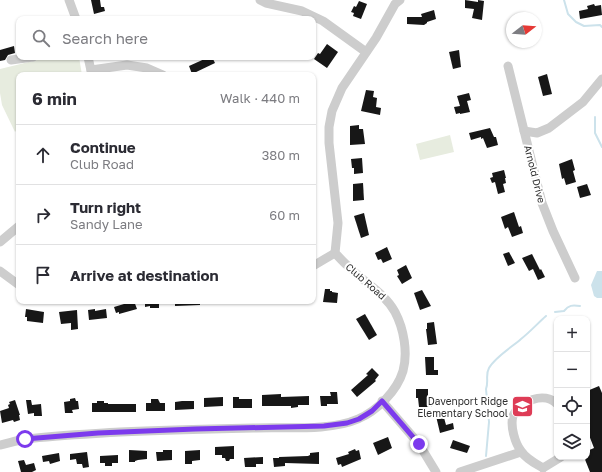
<!DOCTYPE html>
<meta charset="utf-8">
<style>
body{margin:0;font-family:"Golos Text",sans-serif;background:#f7f7f7;color:#2b2b33}
.controls{position:absolute;right:12px;bottom:12px;display:grid;overflow:hidden;border-radius:8px;box-shadow:0 1px 3px #0004}
.controls button{width:36px;height:36px;display:grid;place-items:center;padding:0;border:0;border-bottom:1px solid #e1e1e2;background:#fff;color:#2b2b33;font:20px sans-serif}
.compass{position:absolute;left:506px;top:12px;width:36px;height:36px;border-radius:50%;background:#fff;box-shadow:0 1px 3px #0004;rotate:73deg}
.stop{position:absolute;width:12px;height:12px;margin:-9px;border:3px solid #7c3aed;border-radius:50%;background:#fff}
.stop.end{background:#7c3aed;border-color:#fff;box-shadow:0 1px 4px #0008}
.list{margin:0;padding:0;list-style:none}
h2{display:flex;justify-content:space-between;align-items:center;height:52px;margin:0;padding:0 16px;font-size:17px}
h2 small{font-size:13px;font-weight:400;color:#7c7c81}
.list li{display:grid;grid-template-columns:26px 1fr auto;gap:12px;align-items:center;box-sizing:border-box;height:60px;padding:0 16px;border-top:1px solid #e1e1e2}
.list b{display:block;font-size:15px;white-space:nowrap}
.list p{margin:0;font-size:13px;white-space:nowrap;color:#7c7c81}
.list em{font-size:13px;font-style:normal;color:#7c7c81}
.icon{flex:none;width:22px;height:22px;fill:none;stroke:currentColor;stroke-width:2;stroke-linecap:round;stroke-linejoin:round}
.map{position:relative;flex:none;width:602px;height:472px;overflow:hidden}
.search{position:absolute;background:#fff;box-shadow:0 1px 3px #0004;left:16px;top:16px;width:300px;height:44px;display:flex;align-items:center;gap:10px;box-sizing:border-box;padding:0 14px;border-radius:8px;color:#7c7c81;font-size:15px}
.panel{position:absolute;background:#fff;box-shadow:0 1px 3px #0004;left:16px;top:72px;width:300px;height:232px;border-radius:8px}
.map>svg:first-child{display:block}
</style>
<div class="map">
<svg width="602" height="472" viewBox="0 0 602 472">
<rect width="100%" height="100%" fill="#fff"/>
<!-- green -->
<g fill="#e7ecdf">
<path d="M64 57H79L82 75H19V127L15 132 2 105 0 93V69L41 59Z"/>
<path d="M450 135 454 152 420 160 416 144Z"/>
</g>
<!-- water -->
<path fill="#cce2eb" d="M597 271H602V298H597L594 296 591 285Z"/>
<g fill="none" stroke-linecap="round" stroke-linejoin="round">
<!-- stream -->
<g stroke="#cce2eb" stroke-width="2">
<path d="M564 0 568 14 576 22 584 26 600 25 602 27"/>
<path d="M595 117V133L602 147"/>
<path d="M555 312 564 311C569 305 572 305 580 306"/>
<path d="M486 456 489 422 486 389C489 381 485 375 489 368 495 357 512 347 521 339 530 332 538 323 546 316"/>
</g>
</g>
<!-- building -->
<g fill="#171717">
<path d="M91 0H100L101 7H104L105 11 94 14Z"/>
<path d="M465 0 478 2V0L484 1 482 20 472 18 474 9 465 8Z"/>
<path d="M359 1 367 4 361 19 353 16 354 13 351 12 354 6 356 7Z"/>
<path d="M594 4 595 6 601 5 602 15 580 19 579 11 588 9 587 6Z"/>
<path d="M434 10 436 19 427 22V23L424 25 407 24V17H422L421 14Z"/>
<path d="M327 44 338 52 327 68 314 59 318 53 320 54Z"/>
<path d="M14 46 15 53 8 55 5 60 0 61V50Z"/>
<path d="M459 50 461 67 453 69 449 52Z"/>
<path d="M209 57H212L215 63 192 74 189 66Z"/>
<path d="M547 74 552 94 543 96 538 77Z"/>
<path d="M366 90 374 91 373 97 377 98 376 107 381 108 380 115 361 111Z"/>
<path d="M469 93 471 100 467 101 470 112 460 114V113L456 114 454 107 460 106 457 96Z"/>
<path d="M359 125V129H363L365 144 350 145V126Z"/>
<path d="M490 128 494 137H496L498 145 487 148 483 138 481 139V137L471 140 469 133Z"/>
<path d="M362 158 363 173 354 174V168H352L351 159Z"/>
<path d="M572 159 575 170 573 171 576 182 566 185 564 178 562 179 559 164Z"/>
<path d="M504 170 506 178H505L506 183 503 184 505 192 498 194 495 182 492 183 490 178 493 177 492 173Z"/>
<path d="M363 183 364 200 353 201V184Z"/>
<path d="M587 184 591 195 580 198 577 187Z"/>
<path d="M514 212 519 227 521 226 523 233 512 237 508 227 505 229 501 217Z"/>
<path d="M364 213 369 235 361 238 354 216Z"/>
<path d="M387 247 392 259 383 263 381 259 378 260 375 253Z"/>
<path d="M509 252 515 263 508 266 503 254Z"/>
<path d="M532 254 540 270 541 269 545 277 538 280 533 269 529 271 522 258Z"/>
<path d="M406 265 412 278 402 284 397 276 399 275 397 270Z"/>
<path d="M325 289H330V291H332V292L338 293 337 303 323 302Z"/>
<path d="M422 290 431 306 420 310 414 293Z"/>
<path d="M134 301 137 309 119 314V312L116 313 114 307Z"/>
<path d="M145 301H159V308H150V306L145 307Z"/>
<path d="M175 301H200V305L175 306Z"/>
<path d="M26 309 44 312 43 323 27 321V317H25Z"/>
<path d="M95 309V311L106 309 107 318 89 320 88 310Z"/>
<path d="M77 310 78 329 71 330V323L61 324 59 312Z"/>
<path d="M365 314 377 335 369 340 356 319Z"/>
<path d="M434 322 437 344 428 345 426 329H427V323Z"/>
<path d="M425 357H434V370H438V375H426Z"/>
<path d="M372 368 379 375 375 380 376 381 357 397 351 390 368 375 366 374Z"/>
<path d="M599 386 602 393V472H590L584 457H587V451L594 448 587 430V391Z"/>
<path d="M416 389H428V401H431L432 407H419L418 398H416Z"/>
<path d="M330 392H337L338 404H327V406H321L320 396H331Z"/>
<path d="M281 394V397L309 396V405H298V407L291 408V406H262V395Z"/>
<path d="M223 397V406L204 407V398Z"/>
<path d="M233 397H239V399H252V408H233Z"/>
<path d="M75 398 76 401H78L79 409 72 410 73 413H65L64 402 70 401V399Z"/>
<path d="M151 399H158L160 403H165V411H146V403H151Z"/>
<path d="M15 400 20 415H19L20 420 14 422 13 420 2 423 0 411 9 408 8 405 10 404 9 402Z"/>
<path d="M26 400H31L32 405 41 404 42 416H34V413L28 414Z"/>
<path d="M97 401H104V403H108V404H136V412H92V403H97Z"/>
<path d="M182 401H194V409L175 410V402Z"/>
<path d="M443 414 446 425 453 423 454 429 440 433 436 416Z"/>
<path d="M388 437 392 448 378 455 373 443Z"/>
<path d="M453 440 470 446 467 453 450 448Z"/>
<path d="M234 446V459H230L229 461H226L225 458H222V455H215V447Z"/>
<path d="M355 449 356 451 359 450 361 459 342 467 341 464 338 465 336 458 349 454 348 452Z"/>
<path d="M129 450 147 451V459L138 460 135 461V462H129Z"/>
<path d="M163 450H172V460L157 461 156 452H163Z"/>
<path d="M200 450V460L192 461V464H185V451Z"/>
<path d="M87 452 89 467 83 468 82 464H77L76 459 70 460V454Z"/>
<path d="M319 452V464L285 463V466L274 467 273 458H279V457L308 456 310 455V453Z"/>
<path d="M59 453 60 461 50 464 49 461 43 462 42 456Z"/>
<path d="M118 455V463H112V466H105V463H100V456Z"/>
<path d="M263 457V464H256V467H245L244 458Z"/>
<path d="M24 460 26 465 34 463 36 470 32 472H21L18 461Z"/>
</g>
<g fill="none" stroke-linecap="round" stroke-linejoin="round">
<!-- minor -->
<g stroke="#cdcdcd" stroke-width="9">
<path d="M69 0 76 19"/>
<path d="M260 0 266 3 302 11 323 21 366 52"/>
<path d="M88 57 92 75"/>
<path d="M11 60 33 57"/>
<path d="M508 66 542 203 553 231 575 278"/>
<path d="M91 70 127 65 147 68 163 75"/>
<path d="M524 131 537 133 549 128 583 102 602 79"/>
<path d="M0 242 19 226"/>
<path d="M313 266 335 253"/>
<path d="M0 271 19 285"/>
<path d="M382 401 419 444 436 472"/>
<path d="M0 445C9 443 18 440 26 439 57 435 89 434 120 432 165 430 211 429 256 428 286 427 331 431 358 419 377 411 397 391 403 371 408 353 404 329 395 312 384 292 363 282 348 266 343 262 339 257 335 253L338 223 329 143V127L332 111 342 88 376 38 395 4 400 0"/>
<path d="M543 468C536 464 526 459 521 451 515 443 510 426 513 416 519 401 545 391 557 404"/>
<path d="M543 468 561 457"/>
<path d="M460 472 521 452"/>
</g>
</g>
<g fill="none" stroke-linecap="round" stroke-linejoin="round">
<!-- route -->
<path stroke="#7c3aed" stroke-width="5" d="M25 439 98 433 195 429 324 426 347 423 359 419 372 411 382 401 419 444"/>
</g>
<!-- icons -->
<defs>
<symbol id="school-square" viewBox="-11 -11 22 22"><rect x="-9" y="-9" width="18" height="18" rx="4" fill="#de3c56" stroke="#fff"/><path d="M0-5L7-2L0 1L-7-2ZM-4 1L0 2.5L4 1V4Q0 6-4 4Z" fill="#fff"/></symbol>
</defs>
<g fill-rule="evenodd">
<use href="#school-square" x="510" y="394" width="25" height="25"/>
</g>
<g text-anchor="middle" dominant-baseline="central" stroke-width="4" stroke-linejoin="round" paint-order="stroke">
<!-- street labels -->
<g font-size="10" fill="#303030" stroke="#fff">
<text transform="translate(535 174) rotate(76)">Arnold Drive</text>
<text transform="translate(366 281) rotate(41)">Club Road</text>
</g>
<!-- poi labels -->
<g font-size="10" fill="#303030" stroke="#fff" text-anchor="end">
<text x="508" y="401">Davenport Ridge<tspan x="508" dy="12">Elementary School</tspan></text>
</g>
</g>
</svg>
<div class="controls">
<button>+</button>
<button>−</button>
<button><svg class="icon" aria-label="locate" viewBox="0 0 24 24"><circle cx="12" cy="12" r="6"/><path d="M12 2v4M12 18v4M2 12h4M18 12h4"/></svg></button>
<button><svg class="icon" aria-label="layers" viewBox="0 0 24 24"><path d="M12 4l9 5-9 5-9-5zM3 14l9 5 9-5"/></svg></button>
</div>
<svg class="compass" viewBox="-18 -18 36 36"><path d="M0-13l5 13h-10z" fill="#e53935"/><path d="M0 13l5-13h-10z" fill="#7c7c81"/></svg>
<div class="stop" style="left:25px;top:439px"></div>
<div class="stop end" style="left:419px;top:444px"></div>
<div class="search"><svg class="icon" aria-label="search" viewBox="0 0 24 24"><circle cx="10" cy="10" r="6"/><path d="M15 15l6 6"/></svg>Search here</div>
<section class="panel">
<h2>6 min<small>Walk · 440 m</small></h2>
<ul class="list">
<li><svg class="icon" aria-label="ahead" viewBox="0 0 24 24"><path d="M12 20V5M6 11l6-6 6 6"/></svg><div><b>Continue</b><p>Club Road</p></div><em>380 m</em></li>
<li><svg class="icon" aria-label="right" viewBox="0 0 24 24"><path d="M7 20v-9h11M14 6l5 5-5 5"/></svg><div><b>Turn right</b><p>Sandy Lane</p></div><em>60 m</em></li>
<li><svg class="icon" aria-label="arrive" viewBox="0 0 24 24"><path d="M6 21V4h12l-3 4 3 4H6"/></svg><div><b>Arrive at destination</b></div></li>
</ul>
</section>
</div>
